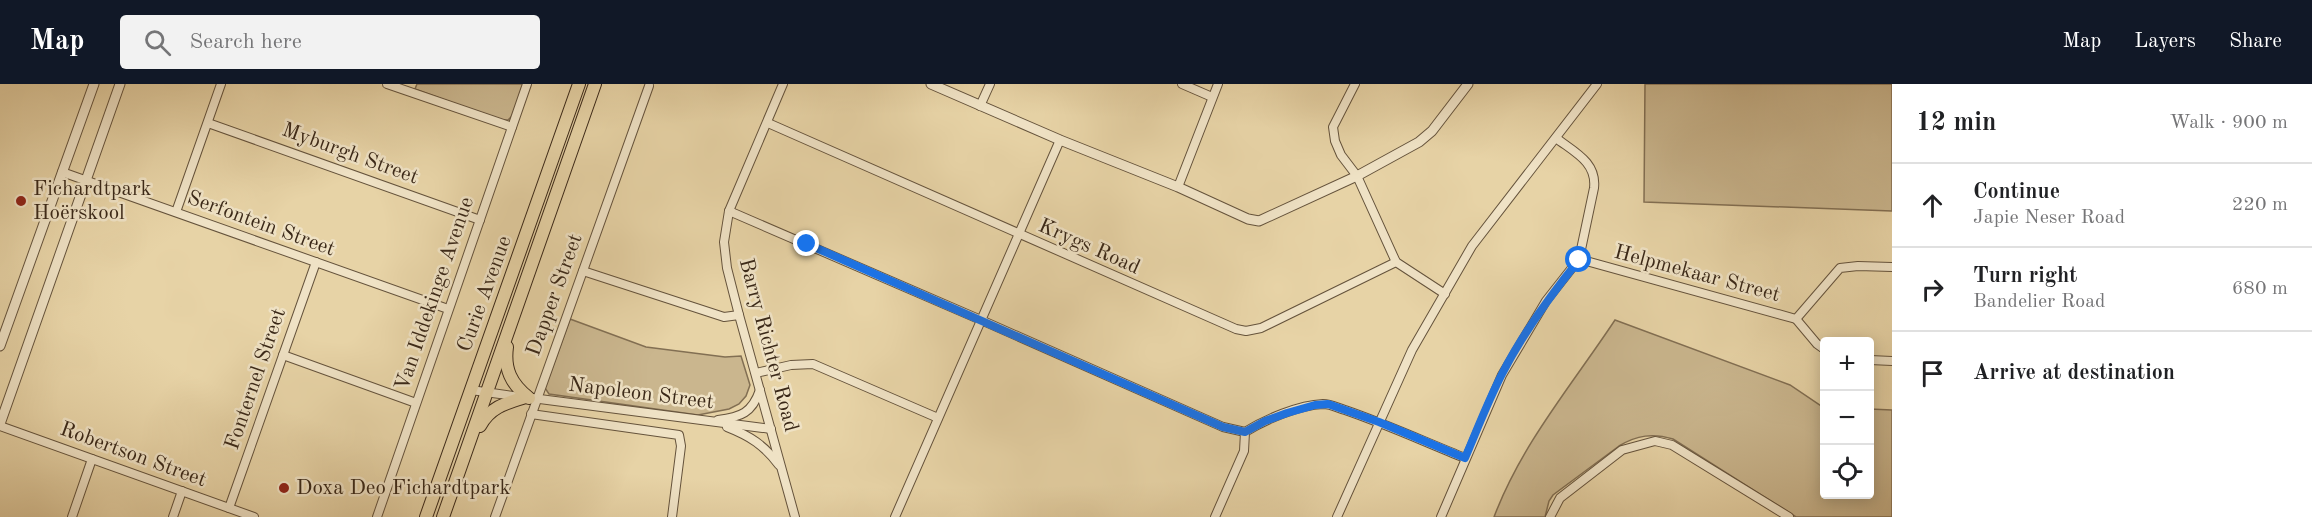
<!DOCTYPE html>
<meta charset="utf-8">
<style>
body{margin:0;font-family:"Old Standard TT",serif;background:#f2f2f2;color:#202124}
.controls{position:absolute;right:18px;bottom:18px;display:grid;overflow:hidden;border-radius:6px;box-shadow:0 3px 15px #0003}
.controls button{width:54px;height:54px;display:grid;place-items:center;padding:0;border:0;border-bottom:2px solid #e0e0e0;background:#fff;color:#202124;font:30px sans-serif}
.stop{position:absolute;width:18px;height:18px;margin:-14px;border:4px solid #1a73e8;border-radius:50%;background:#fff}
.stop.end{background:#1a73e8;border-color:#fff;box-shadow:0 2px 6px #0008}
.list{margin:0;padding:0;list-style:none}
h2{display:flex;justify-content:space-between;align-items:center;height:78px;margin:0;padding:0 24px;font-size:26px}
h2 small{font-size:20px;font-weight:400;color:#757577}
.list li{display:grid;grid-template-columns:39px 1fr auto;gap:18px;align-items:center;box-sizing:border-box;height:84px;padding:0 24px;border-top:2px solid #e0e0e0}
.list b{display:block;font-size:22px;white-space:nowrap}
.list p{margin:0;font-size:20px;white-space:nowrap;color:#757577}
.list em{font-size:20px;font-style:normal;color:#757577}
.icon{flex:none;width:33px;height:33px;fill:none;stroke:currentColor;stroke-width:2;stroke-linecap:round;stroke-linejoin:round}
.map{position:relative;flex:none;width:1892px;height:433px;overflow:hidden}
header{display:flex;align-items:center;gap:36px;box-sizing:border-box;height:84px;padding:0 30px;background:#111827;color:#fff}
header strong{font-size:28px}
nav{display:flex;gap:33px;margin-inline-start:auto;font-size:21px}
.search{width:420px;height:54px;background:#f2f2f2;display:flex;align-items:center;gap:15px;box-sizing:border-box;padding:0 21px;border-radius:6px;color:#757577;font-size:22px}
main{display:flex}
aside{flex:1;background:#fff}
.map>svg:first-child{display:block}
</style>
<header>
<strong>Map</strong>
<div class="search"><svg class="icon" aria-label="search" viewBox="0 0 24 24"><circle cx="10" cy="10" r="6"/><path d="M15 15l6 6"/></svg>Search here</div>
<nav><a>Map</a><a>Layers</a><a>Share</a></nav>
</header>
<main>
<div class="map">
<svg width="1892" height="433" viewBox="0 0 1892 433">
<rect width="100%" height="100%" fill="#e7d3a6"/>
<filter id="stains"><feTurbulence type="fractalNoise" baseFrequency=".00333" numOctaves="4"/><feColorMatrix values="0 0 0 0 .2 0 0 0 0 .09 0 0 0 0 .02 0 0 0 .5 -.17"/></filter>
<radialGradient id="worn" r=".72"><stop offset=".6" stop-color="#630" stop-opacity="0"/><stop offset="1" stop-color="#630" stop-opacity=".3"/></radialGradient>
<!-- green -->
<g fill="#cab68e" stroke="#826f53" stroke-width="1.5">
<path d="M417 0H524L512 32 508 36H499L415 5Z"/>
<path d="M1645 0H1892V127L1644 118Z"/>
<path d="M570 235 646 263 725 273 741 272 750 301 746 312 739 320 729 325 698 331 549 310 545 304Z"/>
<path d="M1615 236 1790 301 1824 324V410H1870V325L1892 326V433H1796L1673 355C1653 349 1637 351 1619 362L1553 411 1549 417 1545 433H1494C1522 359 1572 301 1615 236Z"/>
</g>
<g fill="none" stroke-linecap="round" stroke-linejoin="round">
<defs>
<g id="minor">
<path d="M387 0 512 43"/>
<path d="M783 0 729 127 724 158 727 184 739 231 795 433"/>
<path d="M1182 0 1212 13"/>
<path d="M1355 0 1333 43 1335 57 1341 71 1357 92 1396 178 1445 210"/>
<path d="M980 22 990 0"/>
<path d="M208 39 480 136"/>
<path d="M768 39 1236 245 1246 247 1261 244 1396 178"/>
<path d="M62 88 448 225"/>
<path d="M1178 103 1218 0"/>
<path d="M729 127 981 236 1223 343 1245 348C1266 335 1299 321 1323 320 1331 320 1338 324 1345 326 1386 340 1425 358 1465 374"/>
<path d="M176 128 221 0"/>
<path d="M1579 175 1796 235 1840 184 1858 182 1892 183"/>
<path d="M583 187 724 233 739 231"/>
<path d="M1796 235 1817 260 1824 265"/>
<path d="M283 271 416 319"/>
<path d="M1870 276 1892 277"/>
<path d="M756 289 791 281 813 280 938 334"/>
<path d="M471 306 520 313"/>
<path d="M532 314 771 345"/>
<path d="M531 330 679 351 681 362 672 433"/>
<path d="M718 336C741 333 752 329 760 306"/>
<path d="M0 342 254 433"/>
<path d="M727 343C750 352 764 361 779 381"/>
<path d="M229 424 316 178"/>
<path d="M72 433 92 375"/>
<path d="M173 433 182 407"/>
<path d="M377 433 527 0"/>
<path d="M495 433 649 2"/>
<path d="M895 433 1060 56"/>
<path d="M1215 433 1244 367 1245 348"/>
<path d="M1337 433 1412 266 1472 162 1597 0"/>
<path d="M1441 433 1502 291 1546 217 1579 175 1594 104C1597 78 1574 68 1556 54"/>
<path d="M1550 433 1560 414 1622 366 1655 357 1672 361 1789 433"/>
</g>
<g id="tertiary">
<path d="M931 0 1060 56 1178 103 1248 135 1259 137 1357 92 1419 58 1432 47 1468 0"/>
<path d="M0 262 94 0"/>
<path d="M0 340 120 0"/>
</g>
<g id="primary">
<path d="M507 263C504 285 511 300 529 314"/>
<path d="M480 342C490 323 506 319 526 313"/>
<path d="M426 433 579 0"/>
<path d="M443 433 595 0"/>
</g>
</defs>
<!-- minor casing -->
<use href="#minor" stroke="#65533c" stroke-width="10"/>
<!-- tertiary casing -->
<use href="#tertiary" stroke="#65533c" stroke-width="11"/>
<!-- primary casing -->
<use href="#primary" stroke="#3a2818" stroke-width="14"/>
<!-- minor -->
<use href="#minor" stroke="#efe2c5" stroke-width="8"/>
<!-- tertiary -->
<use href="#tertiary" stroke="#efe2c5" stroke-width="9"/>
<!-- primary -->
<use href="#primary" stroke="#e7d3a6" stroke-width="12"/>
</g>
<g fill="none" stroke-linecap="round" stroke-linejoin="round">
<!-- route -->
<path stroke="#1a73e8" stroke-width="8" d="M807 160 1223 343 1245 348 1265 337 1287 329 1315 321 1328 320 1379 338 1465 374C1477 346 1488 317 1502 290 1523 249 1550 212 1579 176"/>
</g>
<!-- markers -->
<g fill="#8f2418" stroke="#efe2c5" stroke-width="2">
<circle cx="21" cy="117" r="6"/>
<circle cx="284" cy="404" r="6"/>
</g>
<g text-anchor="middle" dominant-baseline="central" stroke-width="5" stroke-linejoin="round" paint-order="stroke">
<!-- street labels -->
<g font-size="21" fill="#3a2818" stroke="#efe2c5">
<text transform="translate(350 70) rotate(20)">Myburgh Street</text>
<text transform="translate(261 140) rotate(20)">Serfontein Street</text>
<text transform="translate(1089 163) rotate(24)">Krygs Road</text>
<text transform="translate(1697 190) rotate(15)">Helpmekaar Street</text>
<text transform="translate(435 210) rotate(-71)">Van Iddekinge Avenue</text>
<text transform="translate(485 210) rotate(-70)">Curie Avenue</text>
<text transform="translate(555 211) rotate(-70)">Dapper Street</text>
<text transform="translate(768 261) rotate(75)">Barry Richter Road</text>
<text transform="translate(256 295) rotate(-71)">Fonternel Street</text>
<text transform="translate(641 310) rotate(7)">Napoleon Street</text>
<text transform="translate(133 371) rotate(20)">Robertson Street</text>
</g>
<!-- poi labels -->
<g font-size="21" fill="#3a2818" stroke="#efe2c5" text-anchor="start">
<text x="33" y="105">Fichardtpark<tspan x="33" dy="24">Hoërskool</tspan></text>
<text x="296" y="404">Doxa Deo Fichardtpark</text>
</g>
</g>
<rect width="100%" height="100%" filter="url(#stains)"/>
<rect width="100%" height="100%" fill="url(#worn)"/>
</svg>
<div class="controls">
<button>+</button>
<button>−</button>
<button><svg class="icon" aria-label="locate" viewBox="0 0 24 24"><circle cx="12" cy="12" r="6"/><path d="M12 2v4M12 18v4M2 12h4M18 12h4"/></svg></button>
</div>
<div class="stop" style="left:1579px;top:176px"></div>
<div class="stop end" style="left:807px;top:160px"></div>
</div>
<aside>
<h2>12 min<small>Walk · 900 m</small></h2>
<ul class="list">
<li><svg class="icon" aria-label="ahead" viewBox="0 0 24 24"><path d="M12 20V5M6 11l6-6 6 6"/></svg><div><b>Continue</b><p>Japie Neser Road</p></div><em>220 m</em></li>
<li><svg class="icon" aria-label="right" viewBox="0 0 24 24"><path d="M7 20v-9h11M14 6l5 5-5 5"/></svg><div><b>Turn right</b><p>Bandelier Road</p></div><em>680 m</em></li>
<li><svg class="icon" aria-label="arrive" viewBox="0 0 24 24"><path d="M6 21V4h12l-3 4 3 4H6"/></svg><div><b>Arrive at destination</b></div></li>
</ul>
</aside>
</main>
